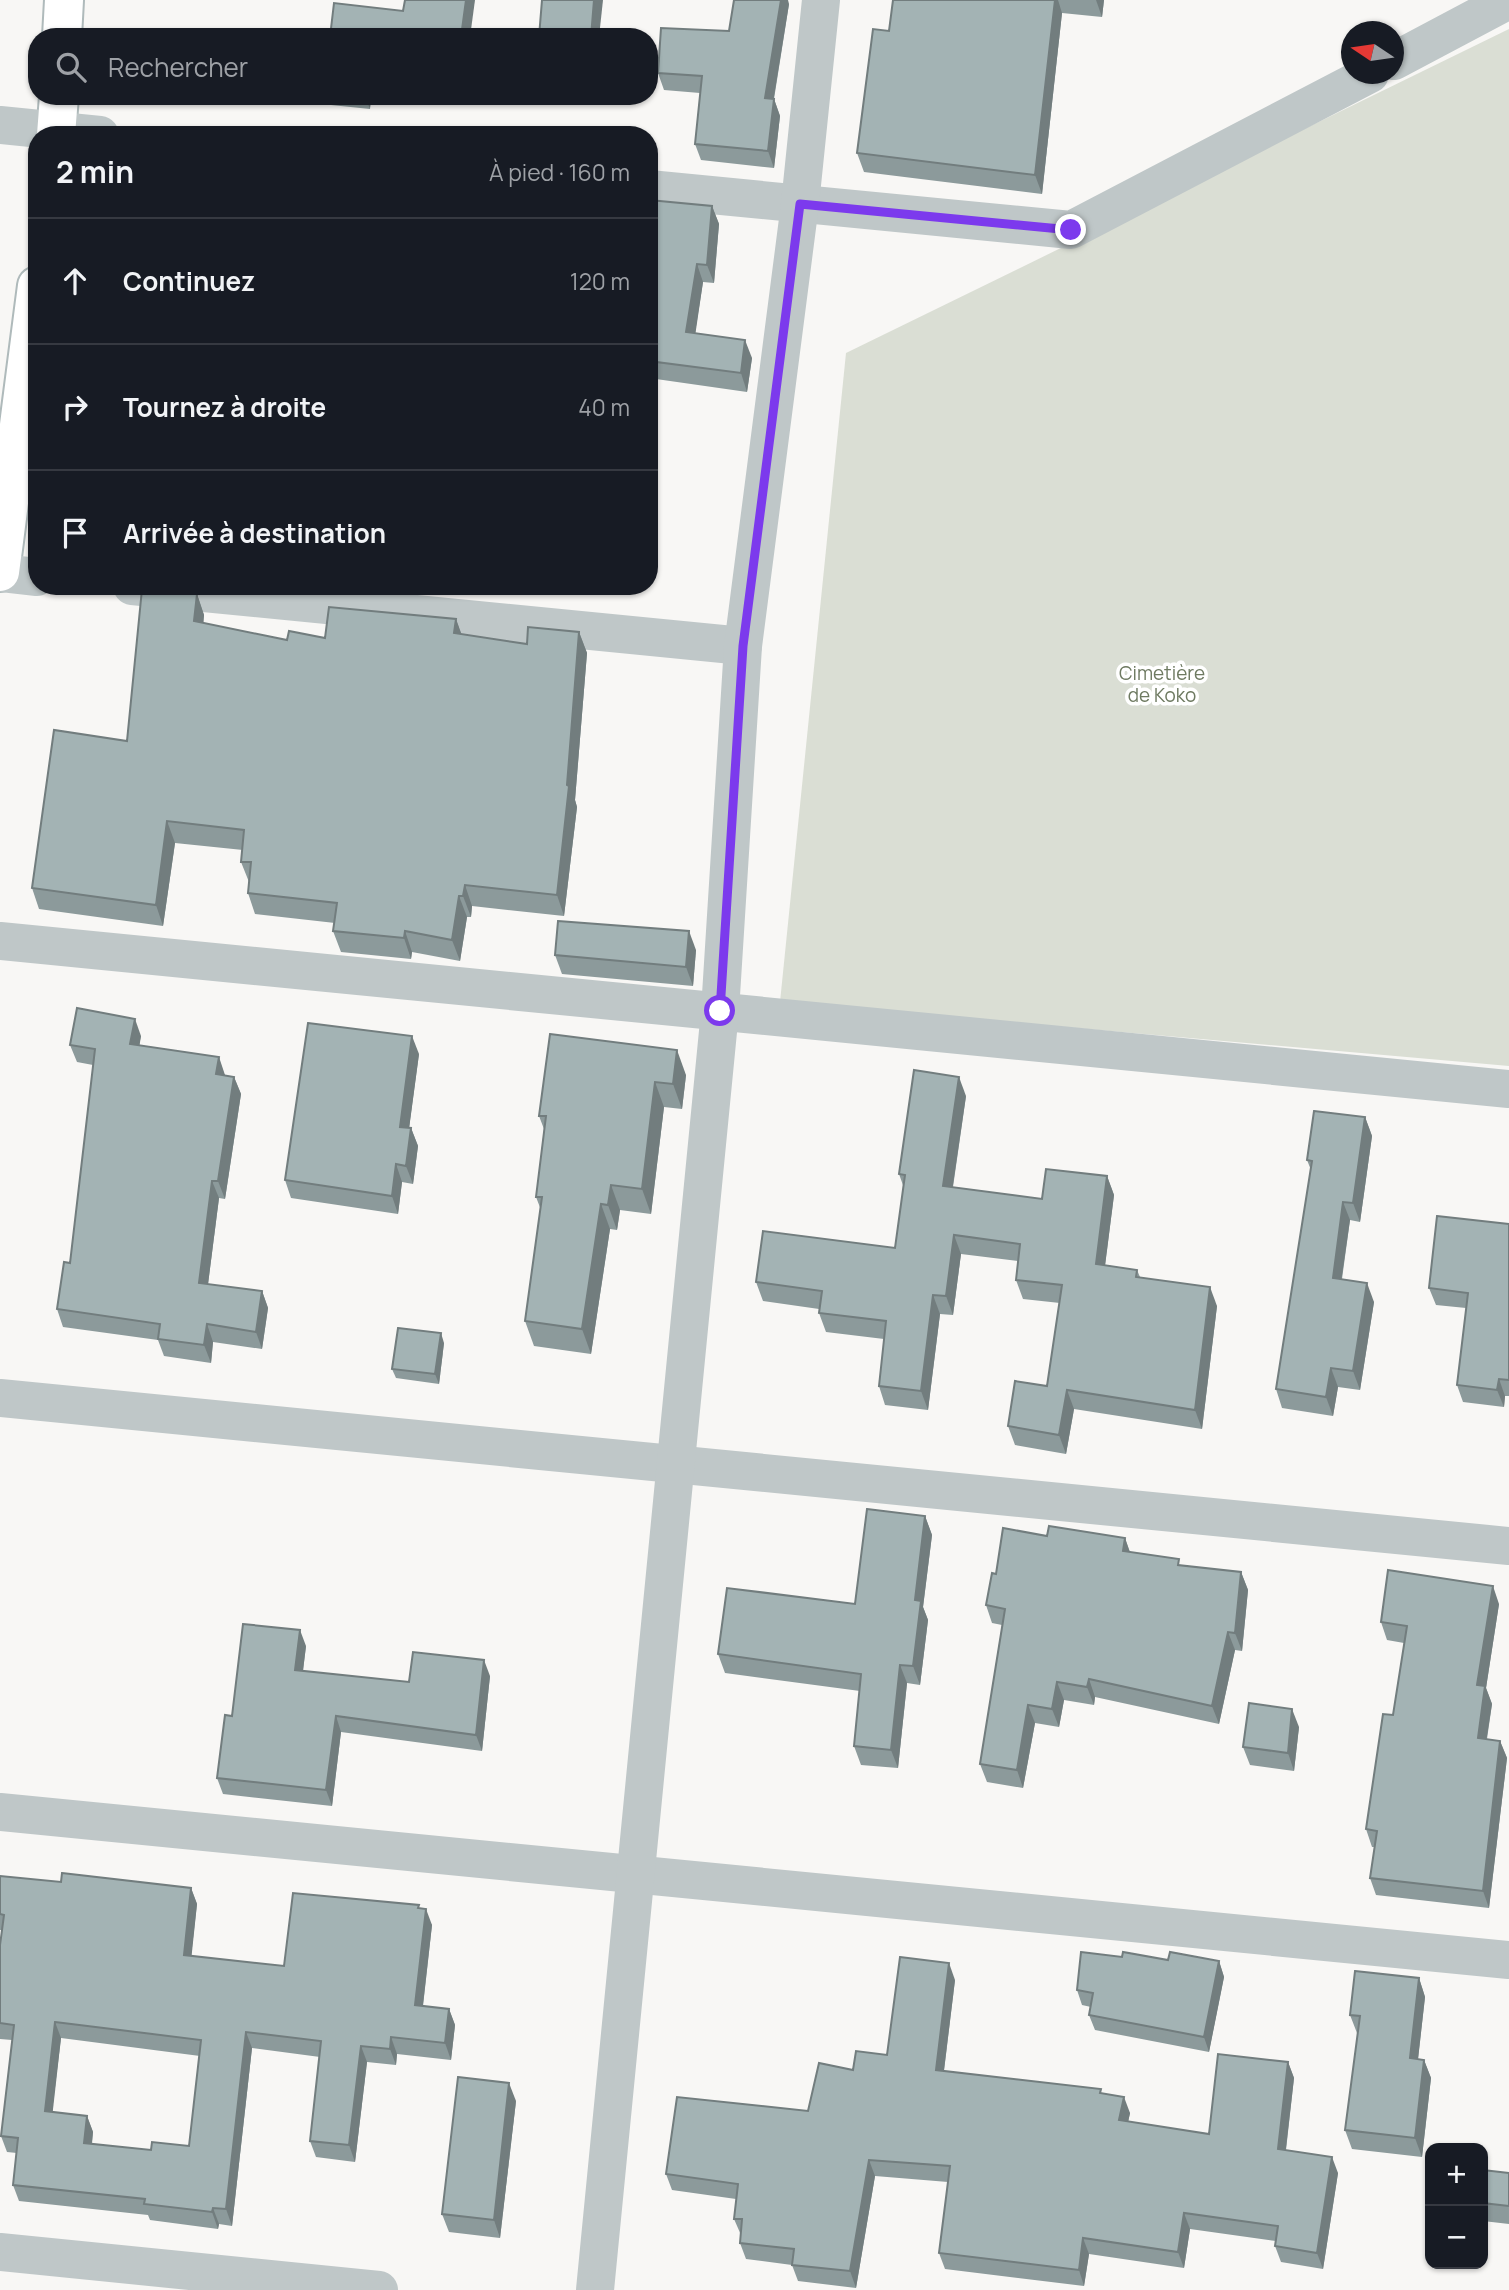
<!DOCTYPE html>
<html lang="fr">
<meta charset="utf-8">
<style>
body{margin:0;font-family:Manrope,sans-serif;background:#20242c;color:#f1f3f6}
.controls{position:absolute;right:21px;bottom:21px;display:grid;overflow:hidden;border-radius:14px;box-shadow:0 2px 5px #0004}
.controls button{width:63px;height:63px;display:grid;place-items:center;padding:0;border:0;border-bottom:2px solid #363941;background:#171b24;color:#f1f3f6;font:35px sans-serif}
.compass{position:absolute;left:1341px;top:21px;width:63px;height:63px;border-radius:50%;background:#171b24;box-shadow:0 2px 5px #0004;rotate:283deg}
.stop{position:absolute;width:21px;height:21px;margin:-16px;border:5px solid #7c3aed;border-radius:50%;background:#fff}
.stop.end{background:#7c3aed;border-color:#fff;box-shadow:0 2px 7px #0008}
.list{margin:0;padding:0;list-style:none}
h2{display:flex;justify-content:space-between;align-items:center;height:91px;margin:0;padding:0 28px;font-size:30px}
h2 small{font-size:23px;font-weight:400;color:#9ea1a6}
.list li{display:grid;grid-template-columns:46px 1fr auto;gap:21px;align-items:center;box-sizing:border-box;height:126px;padding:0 28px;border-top:2px solid #363941}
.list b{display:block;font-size:26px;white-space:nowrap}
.list em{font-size:23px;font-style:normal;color:#9ea1a6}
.icon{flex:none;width:38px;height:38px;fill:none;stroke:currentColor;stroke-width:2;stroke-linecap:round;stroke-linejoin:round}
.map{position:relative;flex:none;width:1509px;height:2290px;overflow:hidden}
.search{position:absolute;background:#171b24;box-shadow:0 2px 5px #0004;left:28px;top:28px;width:630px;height:77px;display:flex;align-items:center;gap:18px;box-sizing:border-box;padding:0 24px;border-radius:28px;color:#9ea1a6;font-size:26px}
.panel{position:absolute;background:#171b24;box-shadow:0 2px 5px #0004;left:28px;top:126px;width:630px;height:469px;border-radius:28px}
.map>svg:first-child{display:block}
</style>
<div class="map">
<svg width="1509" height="2290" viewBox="0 0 1509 2290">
<rect width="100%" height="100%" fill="#f8f7f5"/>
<!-- green -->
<path fill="#daded4" d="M1509 29V1066L780 1002 846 353Z"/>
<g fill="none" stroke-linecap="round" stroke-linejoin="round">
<defs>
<g id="secondary">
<path d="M62 37 64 0"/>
<path d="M56 135 59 96"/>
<path d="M0 572 37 286"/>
</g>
</defs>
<!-- secondary casing -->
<use href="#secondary" stroke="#afbabb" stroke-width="42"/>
<!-- street -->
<g stroke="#bfc7c8" stroke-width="38">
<path d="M1394 61 1509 0"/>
<path d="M0 125 100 135"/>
<path d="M649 189 1071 230 1370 74"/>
<path d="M0 573 37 577"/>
<path d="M132 586 743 646"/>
<path d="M0 941 1509 1089"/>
<path d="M0 1398 1509 1546"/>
<path d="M0 1812 1509 1960"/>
<path d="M0 2252 379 2290"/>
<path d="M595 2290 720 1011 743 646 800 204 821 0"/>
</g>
<!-- secondary -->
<use href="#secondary" stroke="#fff" stroke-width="38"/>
</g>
<!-- wall -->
<g fill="#8c9a9b" fill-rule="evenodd">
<path d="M893 0H1104L1102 17 1062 13 1042 194 864 172 857 153 889 31Z"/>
<path d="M789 4 774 99 780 116 774 168 701 160 695 144 700 93 664 90 658 73Z"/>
<path d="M328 96H371L370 109 331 105Z"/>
<path d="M649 200 712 206 719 224 714 283 703 282 695 333 752 358 747 392 649 378Z"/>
<path d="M197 594 204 615 203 623 287 640 325 638 456 619 461 634 527 644 579 632 587 653 575 800 577 807 564 916 472 906 471 917H467L460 961 412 952 411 959 341 952 333 931 335 923 255 914 248 893 249 882 241 862 243 850 175 843 163 926 39 909 32 888 127 741Z"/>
<path d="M696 950 693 986 562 974 555 955Z"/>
<path d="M550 1034 686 1075 682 1109 664 1107 651 1214 620 1210 617 1230 610 1229 591 1354 534 1346 525 1321 541 1210 536 1197 544 1129 539 1116Z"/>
<path d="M141 1036 139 1045 225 1075 234 1077 241 1094 225 1199 219 1198 208 1284 262 1291 268 1308 262 1349 213 1342 211 1363 164 1356 158 1340 63 1327 57 1309 70 1263 93 1065 77 1062 70 1045Z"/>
<path d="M419 1054 409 1128H411L418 1146 413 1184 402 1182 398 1214 291 1198 285 1180Z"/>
<path d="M966 1096 953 1187 1042 1199 1107 1176 1114 1195 1105 1265 1137 1270 1140 1277 1217 1306 1202 1429 1074 1409 1066 1454 1015 1445 1008 1426 1047 1386 1060 1303 1023 1299 1016 1280 1018 1261 961 1254 953 1315 940 1314 928 1410 885 1405 879 1386 884 1339 826 1332 819 1313V1309L763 1301 756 1282 895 1248 904 1188 899 1174Z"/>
<path d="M1365 1117 1372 1136 1360 1222 1350 1220 1342 1279 1374 1302 1360 1390 1338 1387 1333 1416 1282 1408 1276 1389 1311 1170 1307 1160Z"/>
<path d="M1509 1224V1396H1505L1504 1407 1463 1402 1457 1385 1466 1308 1436 1305 1429 1288Z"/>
<path d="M444 1343 439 1384 396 1378 392 1369Z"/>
<path d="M925 1516 932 1535 923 1607 928 1620 920 1685 907 1683 898 1768 861 1765 854 1746 860 1691 725 1673 718 1654 855 1604Z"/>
<path d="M1047 1536 1125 1538 1130 1552 1181 1565 1241 1572 1248 1590 1242 1651 1235 1650 1219 1724 1095 1697 1094 1705 1064 1700 1059 1727 1035 1723 1023 1788 987 1782 980 1764 1002 1625 992 1623 986 1605 996 1574Z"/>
<path d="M1499 1604 1486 1688 1492 1704 1487 1739 1500 1741 1507 1758 1489 1908 1376 1895 1370 1878 1375 1847H1372L1366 1829 1393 1715 1404 1643 1387 1640 1381 1622Z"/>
<path d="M306 1646 303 1671 409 1682 490 1676 482 1751 341 1732 332 1806 223 1794 217 1778 232 1716Z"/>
<path d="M1299 1727 1294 1771 1250 1765 1243 1747Z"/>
<path d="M0 1876 61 1882 191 1888 197 1904 191 1956 284 1966 420 1908 432 1925 423 2006 449 2009 455 2025 451 2060 397 2054 396 2065 367 2062 355 2162 316 2157 310 2141 320 2057 252 2048 232 2226 219 2224 218 2229 150 2220 148 2215 19 2201 13 2185 17 2153 7 2152 1 2136 12 2040 0 2039V1945L2 1930H0ZM61 2038 200 2056 189 2146 151 2150 92 2144 93 2132 87 2116 52 2112Z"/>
<path d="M1122 1957 1168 1960 1219 1961 1224 1977 1209 2052 1095 2030 1089 2015 1091 2007 1082 2005 1077 1990Z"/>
<path d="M1419 1978 1425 1997 1418 2059 1424 2060 1431 2078 1422 2157 1352 2149 1345 2130 1358 2034 1357 2033 1350 2015Z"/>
<path d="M955 1980 944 2071 1102 2093 1130 2113 1128 2122 1209 2134 1288 2062 1294 2078 1286 2150 1338 2173 1323 2269 1281 2262 1275 2246 1276 2241 1190 2229 1184 2268 1089 2254 1084 2286 945 2269 939 2253 948 2182 875 2176 856 2288 798 2281 792 2265 746 2259 740 2243 741 2235 734 2219 736 2199 672 2190 666 2174 808 2111 853 2070 887 2055Z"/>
<path d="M516 2101 500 2238 449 2232 442 2214Z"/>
<path d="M1483 2170 1509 2173V2224L1483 2221Z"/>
</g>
<!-- shaded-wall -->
<g fill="#727d7e">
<path d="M466 0H475L470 37H461Z"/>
<path d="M594 0H603L599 37H591Z"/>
<path d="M781 0H788L789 4 771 115 765 98Z"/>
<path d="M1055 0H1058L1062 13 1042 194 1035 175Z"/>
<path d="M1096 0H1104L1102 17Z"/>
<path d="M365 96H371L370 109Z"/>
<path d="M774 99 780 116 774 168 768 151Z"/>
<path d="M712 206 719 224 714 283 707 265Z"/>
<path d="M697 264 703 282 693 350 686 332Z"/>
<path d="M745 340 752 358 747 392 741 373Z"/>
<path d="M197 594 204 615 202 642 194 621Z"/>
<path d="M456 619 464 641 454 633Z"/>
<path d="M579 632 587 653 575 800 577 807 564 916 557 895Z"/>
<path d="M167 821 175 843 163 926 156 905Z"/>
<path d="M465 885 472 906 471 917 463 896Z"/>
<path d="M459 896 467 917 460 961 452 940Z"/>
<path d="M405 931 412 952 411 959 404 938Z"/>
<path d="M689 931 696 950 693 986 686 967Z"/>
<path d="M135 1019 141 1036 137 1061 130 1044Z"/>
<path d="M412 1036 419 1054 407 1144 400 1127Z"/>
<path d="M677 1050 686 1075 682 1109 673 1084Z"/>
<path d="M219 1057 225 1075 222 1091 216 1074Z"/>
<path d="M234 1077 241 1094 225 1199 218 1181Z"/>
<path d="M959 1077 966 1096 950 1205 943 1186Z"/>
<path d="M655 1082 664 1107 651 1214 642 1189Z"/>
<path d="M1365 1117 1372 1136 1360 1222 1353 1203Z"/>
<path d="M411 1128 418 1146 413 1184 406 1166Z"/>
<path d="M396 1164 402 1182 398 1214 392 1196Z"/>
<path d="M1107 1176 1114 1195 1103 1282 1096 1264Z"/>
<path d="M212 1181 219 1198 206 1300 199 1283Z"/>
<path d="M611 1185 620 1210 617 1230 608 1205Z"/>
<path d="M1343 1202 1350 1220 1339 1296 1333 1278Z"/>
<path d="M601 1204 610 1229 591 1354 582 1329Z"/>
<path d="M954 1235 961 1254 953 1315 946 1296Z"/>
<path d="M1367 1283 1374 1302 1360 1390 1353 1371Z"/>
<path d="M1210 1287 1217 1306 1202 1429 1195 1410Z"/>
<path d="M262 1291 268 1308 262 1349 256 1332Z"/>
<path d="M933 1295 940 1314 928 1410 921 1391Z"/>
<path d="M207 1324 213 1342 211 1363 204 1345Z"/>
<path d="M441 1333 444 1343 439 1384 435 1374Z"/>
<path d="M1331 1368 1338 1387 1333 1416 1326 1397Z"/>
<path d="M1499 1379 1505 1396 1504 1407 1497 1390Z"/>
<path d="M1067 1390 1074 1409 1066 1454 1059 1435Z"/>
<path d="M925 1516 932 1535 923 1607 928 1620 920 1685 913 1666 915 1600Z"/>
<path d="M1125 1538 1131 1556 1123 1551Z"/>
<path d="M1241 1572 1248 1590 1242 1651 1235 1633Z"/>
<path d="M1493 1586 1499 1604 1486 1688 1492 1704 1484 1755 1478 1738 1477 1685Z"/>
<path d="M300 1630 306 1646 301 1686 295 1670Z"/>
<path d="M1228 1632 1235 1650 1219 1724 1212 1706Z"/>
<path d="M484 1660 490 1676 482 1751 476 1735Z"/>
<path d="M900 1665 907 1683 898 1768 891 1750Z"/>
<path d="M1089 1679 1095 1697 1094 1705 1087 1687Z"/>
<path d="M1057 1682 1064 1700 1059 1727 1052 1709Z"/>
<path d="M1028 1705 1035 1723 1023 1788 1017 1770Z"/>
<path d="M1292 1709 1299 1727 1294 1771 1288 1753Z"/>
<path d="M336 1716 341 1732 332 1806 326 1790Z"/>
<path d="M1500 1741 1507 1758 1489 1908 1483 1891Z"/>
<path d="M191 1888 197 1904 190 1971 184 1955Z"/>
<path d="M426 1909 432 1925 421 2022 415 2005Z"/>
<path d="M1219 1961 1224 1977 1209 2052 1204 2037Z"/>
<path d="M949 1963 955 1980 942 2086 936 2070Z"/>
<path d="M1419 1978 1425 1997 1416 2077 1410 2058Z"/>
<path d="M449 2009 455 2025 451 2060 445 2043Z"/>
<path d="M55 2022 61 2038 51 2127 45 2111Z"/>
<path d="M246 2032 252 2048 232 2226 226 2209Z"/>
<path d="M391 2037 397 2054 396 2065 390 2049Z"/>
<path d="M361 2046 367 2062 355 2162 349 2145Z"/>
<path d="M1424 2060 1431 2078 1422 2157 1415 2138Z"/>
<path d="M1288 2062 1294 2078 1284 2165 1278 2149Z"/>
<path d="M509 2083 516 2101 500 2238 494 2220Z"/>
<path d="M1124 2097 1130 2113 1125 2136 1119 2120Z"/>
<path d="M87 2116 93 2132 90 2159 84 2143Z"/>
<path d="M1332 2157 1338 2173 1323 2269 1317 2253Z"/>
<path d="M869 2160 875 2176 856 2288 850 2271Z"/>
<path d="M213 2208 219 2224 218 2229 212 2212Z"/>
<path d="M1184 2213 1190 2229 1184 2268 1178 2252Z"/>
<path d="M1083 2238 1089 2254 1084 2286 1079 2270Z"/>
</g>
<!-- building -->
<g fill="#a3b3b4" stroke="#727d7e" stroke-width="2" fill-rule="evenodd">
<path d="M405 0H466L461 37H330L334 3 403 11Z"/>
<path d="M542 0H594L591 37H539Z"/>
<path d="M734 0H781L765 98 774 99 768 151 695 144 702 76 658 73 661 28 729 31Z"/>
<path d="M893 0H1055L1035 175 857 153 873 29 889 31Z"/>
<path d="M649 200 712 206 707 265 697 264 686 332 745 340 741 373 649 361Z"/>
<path d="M142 589 197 594 194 621 287 640 289 631 325 638 329 607 456 619 454 633 527 644 528 627 579 632 567 785 569 786 557 895 465 885 463 896H459L452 940 405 931 404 938 333 931 337 903 248 893 251 862H241L244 830 167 821 156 905 32 888 54 730 127 741Z"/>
<path d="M558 921 689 931 686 967 555 955Z"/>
<path d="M77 1008 135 1019 130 1044 219 1057 216 1074 234 1077 218 1181H212L199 1283 262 1291 256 1332 207 1324 204 1345 158 1339 160 1324 57 1309 64 1262 70 1263 95 1049 70 1045Z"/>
<path d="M308 1023 412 1036 400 1127 411 1128 406 1166 396 1164 392 1196 285 1180Z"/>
<path d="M550 1034 677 1050 673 1084 655 1082 642 1189 611 1185 608 1205 601 1204 582 1329 525 1321 542 1197H536L546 1116H539Z"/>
<path d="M914 1070 959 1077 943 1186 1042 1199 1046 1169 1107 1176 1096 1264 1137 1270 1136 1277 1210 1287 1195 1410 1067 1390 1059 1435 1008 1426 1015 1381 1047 1386 1062 1285 1016 1280 1020 1244 954 1235 946 1296 933 1295 921 1391 879 1386 886 1321 819 1313 822 1291 756 1282 763 1231 895 1248 905 1175 899 1174Z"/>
<path d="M1314 1111 1365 1117 1353 1203 1343 1202 1333 1278 1367 1283 1353 1371 1331 1368 1326 1397 1276 1389 1312 1161 1307 1160Z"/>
<path d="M1437 1216 1509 1224V1380L1499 1379 1497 1390 1457 1385 1468 1293 1429 1288Z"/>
<path d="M398 1328 441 1333 435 1374 392 1369Z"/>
<path d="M867 1509 925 1516 915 1600 921 1601 913 1666 900 1665 891 1750 854 1746 861 1674 718 1654 727 1588 855 1604Z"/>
<path d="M1049 1526 1125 1538 1123 1551 1179 1559 1178 1565 1241 1572 1235 1633 1228 1632 1212 1706 1089 1679 1087 1687 1057 1682 1052 1709 1028 1705 1017 1770 980 1764 1005 1609 986 1605 992 1573 996 1574 1003 1528 1047 1536Z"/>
<path d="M1388 1570 1493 1586 1477 1685 1485 1686 1478 1738 1500 1741 1483 1891 1370 1878 1377 1831 1366 1829 1383 1714 1393 1715 1407 1626 1381 1622Z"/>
<path d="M243 1624 300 1630 295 1670 409 1682 413 1652 484 1660 476 1735 336 1716 326 1790 217 1778 225 1715 232 1716Z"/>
<path d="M1249 1703 1292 1709 1288 1753 1243 1747Z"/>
<path d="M62 1873 191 1888 184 1955 284 1966 293 1893 419 1905 418 1908 426 1909 415 2005 449 2009 445 2043 391 2037 390 2049 361 2046 349 2145 310 2141 321 2041 246 2032 226 2209 213 2208 212 2212 144 2204 145 2199 13 2185 18 2138 1 2136 14 2025 0 2023V1945L4 1915 0 1914V1876L61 1882ZM55 2022 201 2040 189 2146 152 2142 151 2150 84 2143 87 2116 45 2111Z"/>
<path d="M1081 1952 1122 1957 1123 1952 1168 1960 1170 1952 1219 1961 1204 2037 1089 2015 1093 1993 1077 1990Z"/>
<path d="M900 1957 949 1963 936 2070 1101 2089 1100 2093 1124 2097 1119 2120 1209 2134 1218 2054 1288 2062 1278 2149 1332 2157 1317 2253 1275 2246 1278 2226 1184 2213 1178 2252 1083 2238 1079 2270 939 2253 950 2166 869 2160 850 2271 792 2265 794 2249 740 2243 742 2219H734L738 2184 666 2174 677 2097 808 2111 819 2063 853 2070 856 2051 887 2055Z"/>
<path d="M1355 1971 1419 1978 1410 2058 1424 2060 1415 2138 1345 2130 1360 2016 1350 2015Z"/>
<path d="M458 2077 509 2083 494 2220 442 2214Z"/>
<path d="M1483 2170 1509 2173V2206L1483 2203Z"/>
</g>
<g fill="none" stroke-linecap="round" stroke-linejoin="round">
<!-- route -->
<path stroke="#7c3aed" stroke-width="9" d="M720 1011 743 646 800 204 1071 230"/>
</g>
<g text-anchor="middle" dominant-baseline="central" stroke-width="7" stroke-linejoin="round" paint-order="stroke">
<!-- park labels -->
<g font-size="19" fill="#6e7a61" stroke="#fff">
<text x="1162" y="673">Cimetière<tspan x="1162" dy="22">de Koko</tspan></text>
</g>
</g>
</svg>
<div class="controls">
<button>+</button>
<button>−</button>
</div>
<svg class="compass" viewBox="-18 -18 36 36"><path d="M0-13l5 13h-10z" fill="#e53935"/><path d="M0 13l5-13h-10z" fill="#9ea1a6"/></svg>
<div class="stop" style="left:720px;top:1011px"></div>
<div class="stop end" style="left:1071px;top:230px"></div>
<div class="search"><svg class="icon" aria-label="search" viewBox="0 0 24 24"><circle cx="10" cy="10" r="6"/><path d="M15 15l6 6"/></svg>Rechercher</div>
<section class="panel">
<h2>2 min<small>À pied · 160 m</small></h2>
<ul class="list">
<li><svg class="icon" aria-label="ahead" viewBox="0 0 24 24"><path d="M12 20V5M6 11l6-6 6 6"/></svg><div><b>Continuez</b></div><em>120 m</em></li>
<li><svg class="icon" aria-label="right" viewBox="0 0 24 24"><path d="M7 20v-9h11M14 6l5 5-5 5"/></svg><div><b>Tournez à droite</b></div><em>40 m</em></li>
<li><svg class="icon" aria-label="arrive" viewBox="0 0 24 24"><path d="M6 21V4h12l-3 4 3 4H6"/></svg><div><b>Arrivée à destination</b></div></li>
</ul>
</section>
</div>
